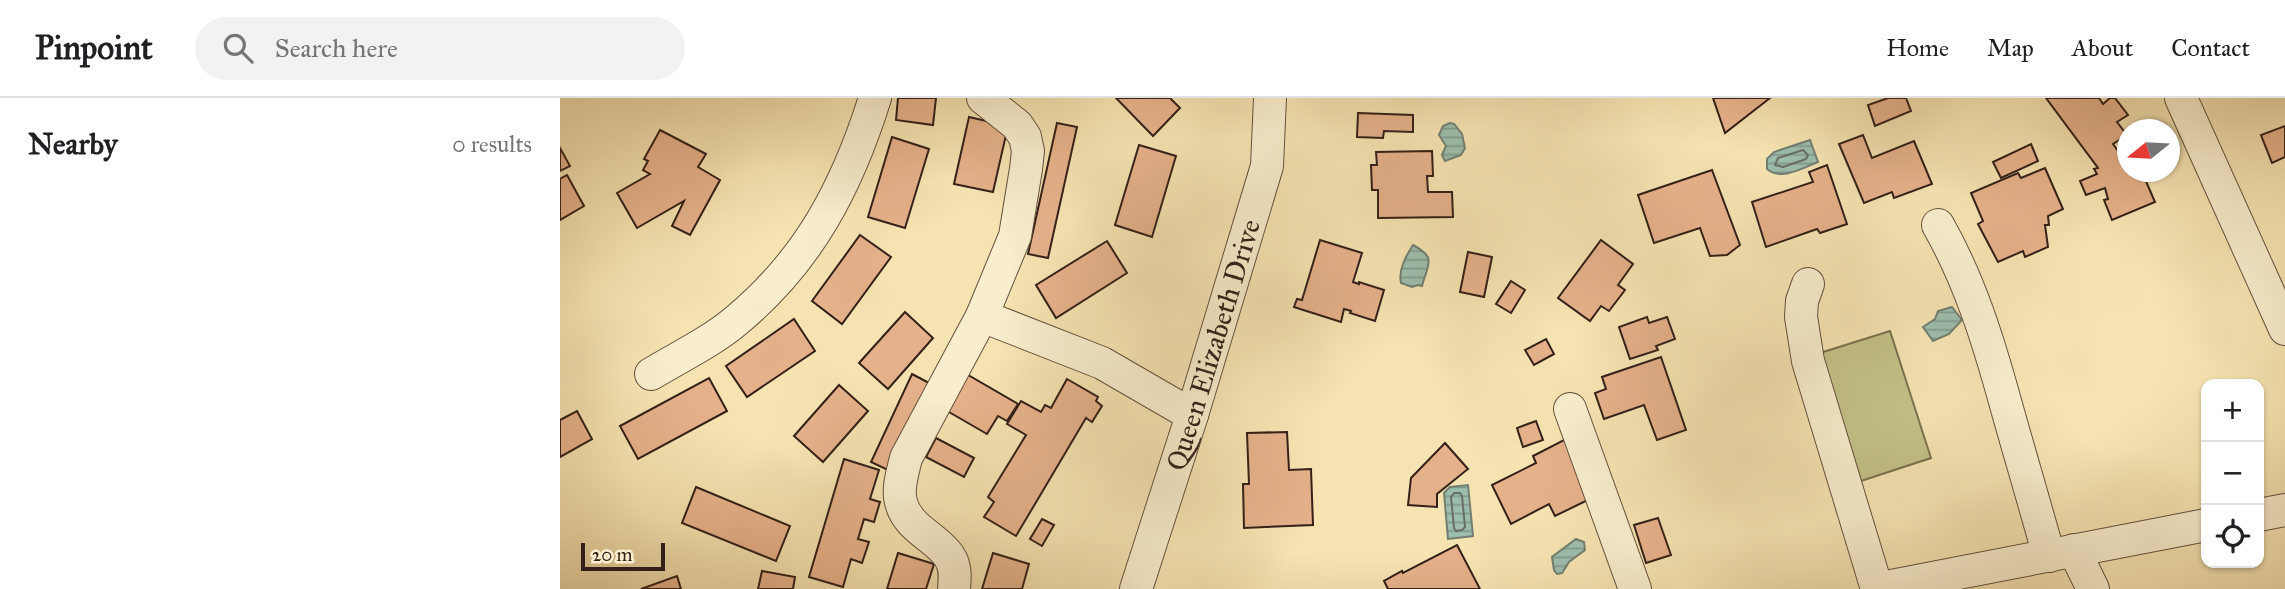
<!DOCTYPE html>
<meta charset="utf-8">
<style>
body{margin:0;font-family:"IM FELL Great Primer",serif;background:#f2f2f2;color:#202124}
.controls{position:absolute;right:21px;bottom:21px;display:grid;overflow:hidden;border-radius:14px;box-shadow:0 2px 5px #0004}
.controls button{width:63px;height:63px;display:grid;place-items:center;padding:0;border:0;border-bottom:2px solid #e0e0e0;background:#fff;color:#202124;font:35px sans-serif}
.compass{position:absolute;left:1557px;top:21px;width:63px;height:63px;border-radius:50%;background:#fff;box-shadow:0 2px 5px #0004;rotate:252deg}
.scale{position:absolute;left:21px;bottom:18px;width:84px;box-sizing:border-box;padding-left:7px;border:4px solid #332018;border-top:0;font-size:19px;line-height:24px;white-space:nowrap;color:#332018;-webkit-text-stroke:5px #f8edcc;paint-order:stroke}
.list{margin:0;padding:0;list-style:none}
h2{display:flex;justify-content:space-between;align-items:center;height:91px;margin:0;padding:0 28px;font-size:30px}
h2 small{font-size:23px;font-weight:400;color:#757577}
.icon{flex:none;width:38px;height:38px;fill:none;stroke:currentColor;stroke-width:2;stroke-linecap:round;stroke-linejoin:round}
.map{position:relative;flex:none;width:1725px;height:491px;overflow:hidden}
header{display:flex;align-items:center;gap:42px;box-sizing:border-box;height:98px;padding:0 35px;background:#fff;border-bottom:2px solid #e0e0e0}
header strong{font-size:33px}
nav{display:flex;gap:38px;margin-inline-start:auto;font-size:24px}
.search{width:490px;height:63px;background:#f2f2f2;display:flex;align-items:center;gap:18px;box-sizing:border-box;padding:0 24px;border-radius:38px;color:#757577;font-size:26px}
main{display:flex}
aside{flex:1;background:#fff}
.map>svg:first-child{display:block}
</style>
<header>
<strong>Pinpoint</strong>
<div class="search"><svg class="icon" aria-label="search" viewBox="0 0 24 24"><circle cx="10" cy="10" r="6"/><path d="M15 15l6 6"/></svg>Search here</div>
<nav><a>Home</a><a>Map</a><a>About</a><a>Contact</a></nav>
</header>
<main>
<aside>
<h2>Nearby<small>0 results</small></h2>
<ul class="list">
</ul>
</aside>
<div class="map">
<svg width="1725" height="491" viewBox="0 0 1725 491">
<defs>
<pattern id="water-rules" width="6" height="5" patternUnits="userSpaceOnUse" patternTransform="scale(1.75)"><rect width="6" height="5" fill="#9cbead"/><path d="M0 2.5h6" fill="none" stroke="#809a8c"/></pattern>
</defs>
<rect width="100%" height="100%" fill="#f5e3b1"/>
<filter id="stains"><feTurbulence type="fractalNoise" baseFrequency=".00286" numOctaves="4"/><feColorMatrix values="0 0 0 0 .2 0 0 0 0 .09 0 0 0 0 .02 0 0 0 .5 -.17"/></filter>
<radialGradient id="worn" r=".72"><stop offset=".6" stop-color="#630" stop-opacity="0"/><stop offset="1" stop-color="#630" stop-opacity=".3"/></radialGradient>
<!-- garden -->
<path fill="#c2c187" stroke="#7a7050" stroke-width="2" d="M1330 233 1371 360 1301 383 1260 255Z"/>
<!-- water -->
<g fill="url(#water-rules)" stroke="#727f71" stroke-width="2">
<path d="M890 25 894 26 902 36 905 50 901 57 885 63 882 57 886 48 879 37 883 28Z"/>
<path d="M1250 42 1258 64C1243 70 1221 83 1207 71V61L1214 54Z"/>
<path d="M853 147C877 160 868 165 862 188L858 187 852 189 841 185C838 172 846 158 853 147Z"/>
<path d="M1392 209 1402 222 1389 236 1373 243 1363 229 1375 221 1378 213Z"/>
<path d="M908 387 913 438 888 441 884 395 890 389Z"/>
<path d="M1016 441 1024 444 1025 452 1009 464 1002 475 997 476 994 472 992 459Z"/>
</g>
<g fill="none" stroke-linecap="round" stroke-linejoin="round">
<!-- shore -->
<g stroke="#686f62" stroke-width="2">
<path d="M1243 52 1248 57 1246 61 1223 69 1215 67 1218 60Z"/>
<path d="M894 395H900L902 398 905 429 902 432 896 433 894 430 891 399Z"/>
</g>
</g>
<!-- building -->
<g fill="#e5b18a" stroke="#332018" stroke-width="2">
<path d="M338 0H376L373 27 336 22Z"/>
<path d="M556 0H610L620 10 593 38Z"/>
<path d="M1153 0H1210L1165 35Z"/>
<path d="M1328 0H1346L1351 13 1315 28 1308 7Z"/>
<path d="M1486 0H1539L1543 6 1550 0H1555L1568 17 1557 24 1567 37 1553 46 1562 58 1568 56V74H1582L1595 104 1552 122 1544 102 1548 101 1545 90 1526 97 1520 83 1537 76 1534 71 1538 70Z"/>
<path d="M798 15 853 17V34L824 33 823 40 797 39Z"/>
<path d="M409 19 448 28 433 94 394 86Z"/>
<path d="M497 25 517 29 488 160 468 156Z"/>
<path d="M1725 28V59L1712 65 1701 37Z"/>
<path d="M100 32 146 56 138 69 160 82 130 137 112 128 124 103 77 130 57 95 90 76 83 72 88 63 84 61Z"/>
<path d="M1303 37 1312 60 1354 43 1372 86 1334 100 1332 94 1304 105 1279 46Z"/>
<path d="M332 39 369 51 345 130 308 119Z"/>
<path d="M1471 46 1478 63 1441 80 1433 64Z"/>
<path d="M579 47 616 58 592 139 555 127Z"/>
<path d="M0 50 10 68 0 73Z"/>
<path d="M872 53 873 78H867L868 94H892L893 119 818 120V92H812L811 67H817L816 54Z"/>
<path d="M1267 67 1287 126 1260 135 1257 131 1206 149 1192 104 1253 84 1249 74Z"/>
<path d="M1485 70 1503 111 1488 118 1489 127H1485L1488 149 1465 159 1463 153 1438 164 1418 126 1423 123 1411 95 1458 75 1461 80Z"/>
<path d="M1152 72 1180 147 1167 157 1150 158 1140 130 1094 145 1078 97Z"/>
<path d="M7 77 24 108 0 122V81Z"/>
<path d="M300 137 331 159 282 226 252 203Z"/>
<path d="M760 142 802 155 793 184 799 186V184L824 192 815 223 790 215 791 213 784 211 781 224 734 209 737 201 742 202Z"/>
<path d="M1041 142 1073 166 1058 187 1065 192 1049 213 1041 208 1030 223 998 200Z"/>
<path d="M547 143 567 175 496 220 476 187Z"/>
<path d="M908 154 932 159 924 199 900 194Z"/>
<path d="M951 183 965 192 951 215 936 206Z"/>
<path d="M345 214 373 240 328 291 299 265Z"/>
<path d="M1087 219 1089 225 1107 219 1115 241 1096 248 1098 252 1070 261 1059 229Z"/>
<path d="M234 221 255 253 187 299 166 268Z"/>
<path d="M986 241 994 256 974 267 965 252Z"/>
<path d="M1101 259 1126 332 1097 342 1084 307 1044 321 1035 295 1046 291 1042 279Z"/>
<path d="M403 274 458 306 447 323 438 318 427 336 382 310Z"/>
<path d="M352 276 371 286 330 373 311 364Z"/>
<path d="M149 280 167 313 78 361 60 328Z"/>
<path d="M507 281 538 299 536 303 542 308 532 324 526 320 456 438 424 419 434 404 428 399 466 337 447 326 461 303 481 314 485 307 491 310Z"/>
<path d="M279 287 308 313 263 364 234 338Z"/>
<path d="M17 313 32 341 0 359V322Z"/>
<path d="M976 323 983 342 963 349 957 330Z"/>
<path d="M727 334 729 372 751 371 753 427 684 430 683 386H689L687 335Z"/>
<path d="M376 340 414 360 404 379 366 359Z"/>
<path d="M1004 342 1036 398 995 418 989 406 951 426 932 387 976 365 973 358Z"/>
<path d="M885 345 908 371 877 396V409L848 407 851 380Z"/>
<path d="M284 361 319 372 310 401 320 404 314 424 304 421 298 441 309 444 302 465 291 461 283 489 249 479Z"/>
<path d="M136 389 230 428 216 463 122 425Z"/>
<path d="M1098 420 1111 457 1086 465 1074 427Z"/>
<path d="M482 421 494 427 482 448 470 441Z"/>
<path d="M897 447 920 491H828L824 483 842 473 843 475Z"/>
<path d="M338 455 374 466 366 491H327Z"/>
<path d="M433 455 469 466 462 491H422Z"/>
<path d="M202 473 235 479 233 491H198Z"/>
<path d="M117 478 121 491H81Z"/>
</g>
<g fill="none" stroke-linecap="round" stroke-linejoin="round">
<defs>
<g id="minor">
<path d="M1621 0 1725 231"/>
<path d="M1378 127C1410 183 1429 245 1446 307 1460 357 1475 407 1489 458"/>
<path d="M1248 186 1242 203 1241 219 1248 263 1317 491"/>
<path d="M422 218 542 265 632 317"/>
<path d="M91 276C119 259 151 244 177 222 249 162 287 89 315 0"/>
<path d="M1010 311 1075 491"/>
<path d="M1699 417 1725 412"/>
<path d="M1514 452 1533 491"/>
<path d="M394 491C395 480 396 468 389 458 376 439 347 430 341 404 337 391 343 373 346 360L422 218 455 138 466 71 468 53 465 39 457 27 423 0"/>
<path id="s1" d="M576 491 632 317 707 68 710 0"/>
<path d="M1316 491 1646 427"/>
</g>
</defs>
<!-- minor casing -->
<use href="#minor" stroke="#64513e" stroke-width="34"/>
<!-- minor -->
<use href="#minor" stroke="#f8edcc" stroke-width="32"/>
</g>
<g text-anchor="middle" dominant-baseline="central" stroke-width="5" stroke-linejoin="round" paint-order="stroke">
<!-- street labels -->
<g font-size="28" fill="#332018" stroke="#f8edcc">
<text stroke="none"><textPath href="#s1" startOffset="256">Queen Elizabeth Drive</textPath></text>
</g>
</g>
<rect width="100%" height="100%" filter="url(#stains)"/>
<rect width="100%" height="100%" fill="url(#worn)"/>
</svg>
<div class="controls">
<button>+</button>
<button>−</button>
<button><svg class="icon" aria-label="locate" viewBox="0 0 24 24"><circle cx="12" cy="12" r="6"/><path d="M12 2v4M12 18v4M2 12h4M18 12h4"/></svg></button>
</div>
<svg class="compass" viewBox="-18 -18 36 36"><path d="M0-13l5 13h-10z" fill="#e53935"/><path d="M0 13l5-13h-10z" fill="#757577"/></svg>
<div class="scale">20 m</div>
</div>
</main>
